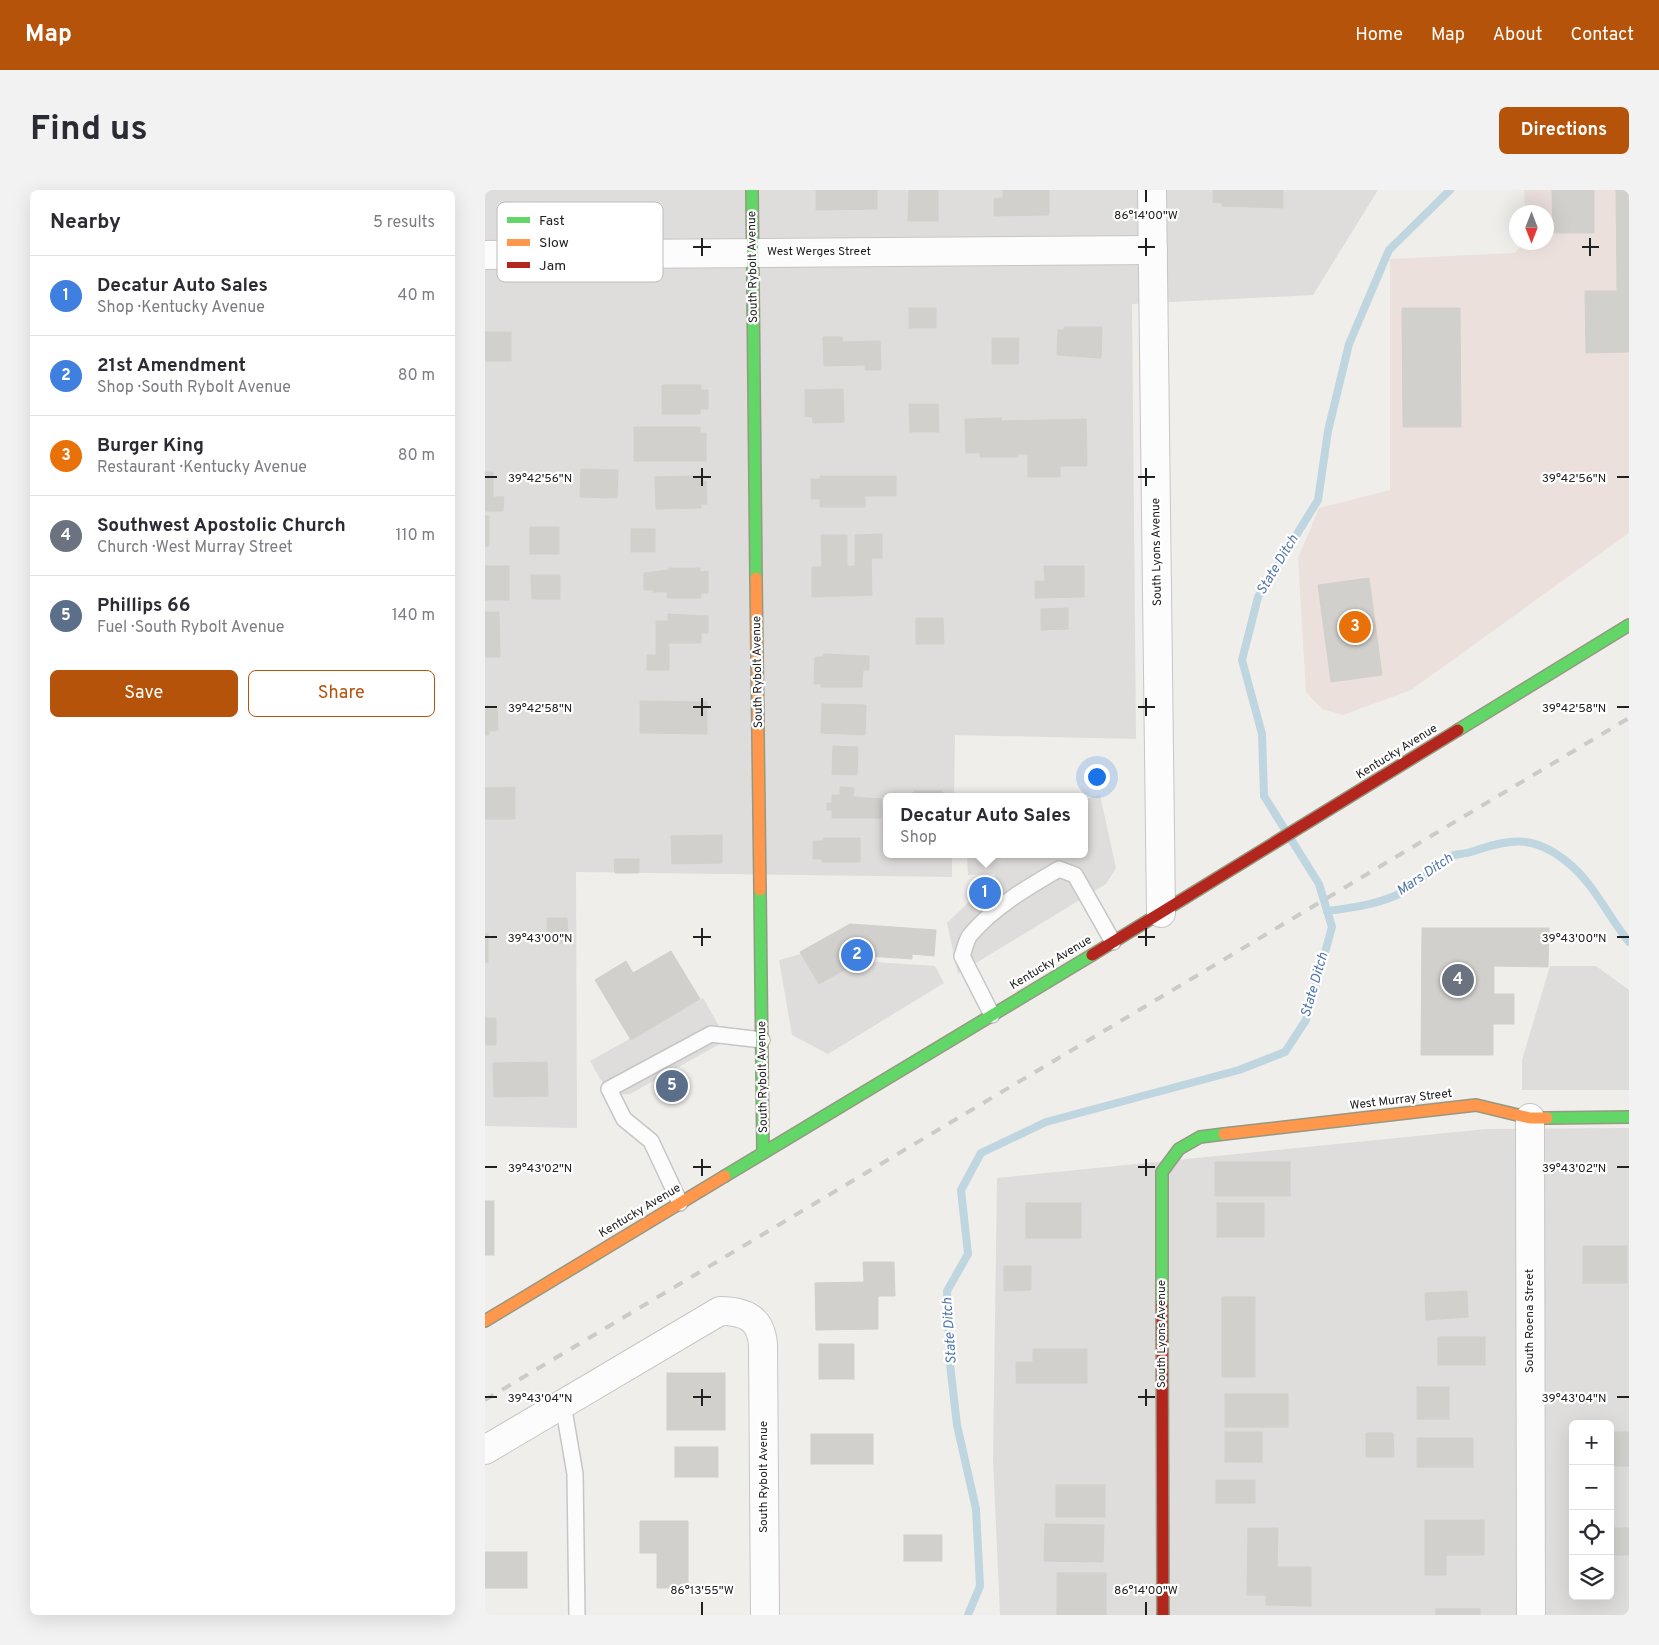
<!DOCTYPE html>
<meta charset="utf-8">
<style>
body{margin:0;font-family:Overpass,sans-serif;background:#f2f2f3;color:#2b2b33}
.controls{position:absolute;right:15px;bottom:15px;display:grid;overflow:hidden;border-radius:8px;box-shadow:0 5px 20px #0002}
.controls button{width:45px;height:45px;display:grid;place-items:center;padding:0;border:0;border-bottom:1px solid #e1e1e2;background:#fff;color:#2b2b33;font:25px sans-serif}
.compass{position:absolute;left:1024px;top:15px;width:45px;height:45px;border-radius:50%;background:#fff;box-shadow:0 5px 20px #0002;rotate:180deg}
.you{position:absolute;left:611px;top:586px;width:18px;height:18px;margin:-12px;border:4px solid #fff;border-radius:50%;background:#1a73e8;box-shadow:0 0 0 8px #1a73e833}
.badge{display:grid;place-items:center;width:32px;height:32px;border-radius:50%;background:#b45309;color:#fff;font-size:16px;font-weight:700}
.pin{position:absolute;translate:-50% -50%;border:2px solid #fff;box-shadow:0 1px 5px #0006}
.popup{position:absolute;left:398px;top:603px;width:205px;height:65px;box-sizing:border-box;display:grid;place-content:center;border-radius:8px;background:#fff;filter:drop-shadow(0 1px 4px #0005);font-size:16px;white-space:nowrap;color:#7c7c81}
.popup b{font-size:19px;color:#2b2b33}
.popup::after{content:'';position:absolute;left:50%;top:100%;margin-left:-10px;border:10px solid transparent;border-top-color:#fff}
.list{margin:0;padding:0;list-style:none}
h2{display:flex;justify-content:space-between;align-items:center;height:65px;margin:0;padding:0 20px;font-size:21px}
h2 small{font-size:16px;font-weight:400;color:#7c7c81}
.list li{display:grid;grid-template-columns:32px 1fr auto;gap:15px;align-items:center;box-sizing:border-box;height:80px;padding:0 20px;border-top:1px solid #e1e1e2}
.list b{display:block;font-size:19px;white-space:nowrap}
.list p{margin:0;font-size:16px;white-space:nowrap;color:#7c7c81}
.list em{font-size:16px;font-style:normal;color:#7c7c81}
.actions{display:flex;gap:10px;padding:15px 20px}
.actions a{flex:1;padding:11px 0;border:1px solid #b45309;border-radius:8px;text-align:center;font-size:18px;color:#b45309}
.actions .main{background:#b45309;color:#fff}
.icon{flex:none;width:28px;height:28px;fill:none;stroke:currentColor;stroke-width:2;stroke-linecap:round;stroke-linejoin:round}
.map{position:relative;flex:none;width:1144px;height:1425px;overflow:hidden;border-radius:8px}
header{display:flex;align-items:center;gap:30px;box-sizing:border-box;height:70px;padding:0 25px;background:#b45309;color:#fff}
header strong{font-size:24px}
nav{display:flex;gap:28px;margin-inline-start:auto;font-size:18px}
.intro{display:flex;align-items:center;justify-content:space-between;box-sizing:border-box;height:120px;padding:0 30px}
h1{margin:0;font-size:35px}
.button{padding:12px 22px;border-radius:8px;background:#b45309;color:#fff;font-size:18px;font-weight:700}
main{display:flex;gap:30px;padding:0 30px}
aside{flex:1;background:#fff;border-radius:8px;box-shadow:0 5px 20px #0002}
.map>svg:first-child{display:block}
</style>
<header>
<strong>Map</strong>
<nav><a>Home</a><a>Map</a><a>About</a><a>Contact</a></nav>
</header>
<div class="intro"><h1>Find us</h1><a class="button">Directions</a></div>
<main>
<aside>
<h2>Nearby<small>5 results</small></h2>
<ul class="list">
<li><span class="badge" style="background:#3f7fe0">1</span><div><b>Decatur Auto Sales</b><p>Shop · Kentucky Avenue</p></div><em>40 m</em></li>
<li><span class="badge" style="background:#3f7fe0">2</span><div><b>21st Amendment</b><p>Shop · South Rybolt Avenue</p></div><em>80 m</em></li>
<li><span class="badge" style="background:#e8710a">3</span><div><b>Burger King</b><p>Restaurant · Kentucky Avenue</p></div><em>80 m</em></li>
<li><span class="badge" style="background:#6b7280">4</span><div><b>Southwest Apostolic Church</b><p>Church · West Murray Street</p></div><em>110 m</em></li>
<li><span class="badge" style="background:#5c6f8a">5</span><div><b>Phillips 66</b><p>Fuel · South Rybolt Avenue</p></div><em>140 m</em></li>
</ul>
<div class="actions"><a class="main">Save</a><a>Share</a></div>
</aside>
<div class="map">
<svg width="1144" height="1425" viewBox="0 0 1144 1425">
<rect width="100%" height="100%" fill="#efeeea"/>
<!-- residential -->
<g fill="#dedddb" fill-rule="evenodd">
<path d="M0 0H893L828 105 647 114 651 549 470 545 469 607H401V664H467V687L91 682 92 938 0 936Z"/>
<path d="M615 605 631 678 621 694 473 784 462 733 485 711 499 720 516 695 509 684 483 685 482 664H599V609Z"/>
<path d="M316 764 334 794 374 771 450 776 459 793 343 864 307 845 294 770Z"/>
<path d="M1065 776H1111L1144 800V900H1037V870Z"/>
<path d="M218 808 242 850 145 904 125 906 105 871Z"/>
<path d="M1144 938V1425H515L508 1269 512 988 1001 939ZM1088 1234H1125V1406H1088Z"/>
</g>
<!-- commercial -->
<path fill="#ece0dd" d="M1039 0H1144V343L926 500 858 525 837 519 821 502 813 368 834 318 905 300V69L1029 63 1040 53 1062 52V22H1040Z"/>
<g fill="none" stroke-linecap="round" stroke-linejoin="round">
<!-- stream -->
<g stroke="#bfd6e0" stroke-width="8">
<path d="M842 721C866 718 889 715 912 705 931 697 946 678 964 667 969 664 979 664 986 662 1024 649 1047 644 1081 671 1109 693 1122 725 1144 752"/>
<path d="M483 1425 495 1396 491 1319 472 1235 465 1174 462 1101 483 1064 476 1000 496 963 561 932 754 880 800 862 821 830 847 737 834 694 779 606 777 544 757 470 773 407 833 310 843 241 864 154 904 60 965 0"/>
</g>
</g>
<!-- building -->
<g fill="#d2d0cd" stroke="#d2d0cb">
<path d="M331 0H392V19L331 20Z"/>
<path d="M424 0H453V31H423Z"/>
<path d="M518 0H564V25L509 26V9L518 8Z"/>
<path d="M728 0H798V18L737 16V13L728 12Z"/>
<path d="M1067 0H1109V43H1068Z"/>
<path d="M1131 0H1144V162L1101 163 1100 101H1132Z"/>
<rect x="424" y="118" width="27" height="20"/>
<path d="M917 118H975L976 237H918Z"/>
<path d="M579 137H617L616 168 572 165 573 140H579Z"/>
<rect x="0" y="142" width="26" height="29"/>
<path d="M338 147H357V152L395 151 396 180H380V175L339 176Z"/>
<path d="M507 148H534L533 174H507Z"/>
<path d="M177 195H216V200H223V219H215V224H177Z"/>
<path d="M358 199 359 232 328 233 327 226 320 227V200Z"/>
<path d="M424 214H453L454 242H425Z"/>
<path d="M516 228V231L601 229 602 276H575V287H543V264H533V267H495V263H481L480 229Z"/>
<path d="M149 237H215V243H221V271H149Z"/>
<path d="M96 279 133 280 132 308 95 307Z"/>
<path d="M0 282H8V307H19L18 321H0Z"/>
<path d="M216 286V291H221L222 314H216V318L171 319 170 287Z"/>
<path d="M335 286H411V306H380V317H335V309H326V289H335Z"/>
<rect x="0" y="326" width="4" height="30"/>
<rect x="45" y="337" width="29" height="27"/>
<rect x="146" y="339" width="24" height="23"/>
<path d="M397 344V368H386L387 405 327 407V377H337L336 345H362V376H370V345Z"/>
<rect x="0" y="376" width="24" height="34"/>
<path d="M559 376H599V407L550 408V391H560Z"/>
<path d="M184 378H215V382L223 381V403H216V408H182V402H168V400H159V383L184 380Z"/>
<path d="M46 385H75V409H47Z"/>
<path d="M884 388 897 485 846 492 833 395Z"/>
<path d="M583 418V439L556 440V419Z"/>
<path d="M0 422H14L15 467H0Z"/>
<path d="M183 424 223 426V443H216V453H184V480H162V465H171V431H183Z"/>
<path d="M431 428H458L459 454H431Z"/>
<path d="M338 464 384 466V480H378L377 497H336V494H329L330 467H338Z"/>
<path d="M155 511 222 512V544L155 543Z"/>
<path d="M337 514 381 515 380 545 336 543Z"/>
<path d="M0 516H3V519H12L13 540 4 541V545H0Z"/>
<path d="M348 556 373 557 372 585 347 584Z"/>
<path d="M30 597V629H0V598Z"/>
<path d="M355 597 369 598 368 607 396 609V628H347V620H342V613H347V605H355Z"/>
<path d="M429 601H457L458 607H429Z"/>
<path d="M237 645V673L187 674 186 646Z"/>
<path d="M338 648H375V672H337V669H328V651H338Z"/>
<path d="M129 669H154V683H130Z"/>
<path d="M501 685 516 695 499 720 485 711Z"/>
<path d="M62 728H82L83 753H62Z"/>
<path d="M365 734 451 740 449 766 427 764V769L384 766 334 794 315 762Z"/>
<path d="M937 738H1064L1063 777 1009 776V804H1029V834H1008V865H936Z"/>
<rect x="0" y="744" width="3" height="28"/>
<path d="M186 761 215 809 146 850 110 790 141 771 148 783Z"/>
<path d="M0 825V828H11V855H0Z"/>
<path d="M62 872 63 906 9 907 8 873Z"/>
<rect x="730" y="972" width="75" height="34"/>
<rect x="0" y="1011" width="9" height="54"/>
<rect x="541" y="1013" width="55" height="35"/>
<rect x="732" y="1013" width="47" height="34"/>
<rect x="1098" y="1056" width="44" height="37"/>
<path d="M378 1072H409L410 1106H393V1139L331 1140 330 1093 379 1092Z"/>
<path d="M519 1076H546V1100L519 1101Z"/>
<path d="M982 1101 983 1127 941 1130 940 1103Z"/>
<rect x="737" y="1107" width="33" height="80"/>
<rect x="953" y="1147" width="47" height="28"/>
<rect x="334" y="1154" width="35" height="35"/>
<path d="M548 1159H602V1193H531V1172H548Z"/>
<rect x="182" y="1183" width="58" height="57"/>
<rect x="932" y="1197" width="32" height="32"/>
<rect x="740" y="1204" width="63" height="33"/>
<rect x="740" y="1242" width="37" height="30"/>
<rect x="1125" y="1242" width="19" height="34"/>
<path d="M881 1243H908L909 1267H881Z"/>
<rect x="326" y="1244" width="62" height="30"/>
<rect x="932" y="1248" width="56" height="29"/>
<rect x="190" y="1257" width="43" height="30"/>
<rect x="731" y="1290" width="39" height="23"/>
<rect x="571" y="1295" width="49" height="32"/>
<path d="M940 1330H999V1365H961V1385H940Z"/>
<path d="M155 1331H203V1398H172V1363H155Z"/>
<path d="M560 1334 619 1335 618 1372 559 1371Z"/>
<path d="M763 1338H793L792 1377H826V1416L781 1415V1405H762Z"/>
<rect x="1127" y="1338" width="17" height="27"/>
<rect x="419" y="1345" width="38" height="26"/>
<rect x="0" y="1362" width="42" height="36"/>
<rect x="572" y="1383" width="49" height="42"/>
<rect x="951" y="1419" width="44" height="6"/>
</g>
<g fill="none" stroke-linecap="round" stroke-linejoin="round">
<defs>
<g id="lane">
<path d="M507 825 477 766C480 759 481 749 486 744 509 717 543 697 574 679L590 685 628 752"/>
<path d="M195 1013 166 951 139 929 124 899 226 844 277 850"/>
<path d="M78 1214 90 1284 92 1425"/>
</g>
<g id="street">
<path d="M667 0 676 723"/>
<path d="M0 65 668 60"/>
<path d="M1045 928 1046 1425"/>
<path d="M0 1260 235 1121C260 1121 276 1128 278 1155L280 1425"/>
</g>
<g id="fast">
<path d="M267 0 271 388"/>
<path d="M973 540 1144 435"/>
<path d="M275 700 278 963"/>
<path d="M1062 928 1144 927"/>
<path d="M240 986 607 765"/>
<path d="M677 1113V982L694 959 715 947 739 944"/>
</g>
<g id="slow">
<path d="M271 388 275 700"/>
<path d="M739 944 991 915 1045 928H1062"/>
<path d="M0 1131 240 986"/>
</g>
<g id="jam">
<path d="M607 765 973 540"/>
<path d="M677 1113 678 1425"/>
</g>
</defs>
<!-- lane casing -->
<use href="#lane" stroke="#c6c6c4" stroke-width="18"/>
<!-- street casing -->
<use href="#street" stroke="#c6c6c4" stroke-width="30"/>
<!-- fast casing -->
<use href="#fast" stroke="#959982" stroke-width="14"/>
<!-- slow casing -->
<use href="#slow" stroke="#959982" stroke-width="14"/>
<!-- jam casing -->
<use href="#jam" stroke="#959982" stroke-width="14"/>
<!-- lane -->
<use href="#lane" stroke="#fdfcfc" stroke-width="15"/>
<!-- street -->
<use href="#street" stroke="#fdfcfc" stroke-width="28"/>
<!-- fast -->
<use href="#fast" stroke="#63d668" stroke-width="11"/>
<!-- slow -->
<use href="#slow" stroke="#ff974d" stroke-width="11"/>
<!-- jam -->
<use href="#jam" stroke="#b3261e" stroke-width="11"/>
<!-- rail -->
<path stroke="#cbcbcb" stroke-width="4" stroke-dasharray="10 10" stroke-linecap="butt" d="M0 1210 1144 528"/>
</g>
<!-- ticks -->
<path fill="none" stroke="#212121" stroke-width="2" d="M661 0V12M217 48V66M661 48V66M1105 48V66M208 57H226M653 57H670M1097 57H1114M217 278V296M661 278V296M0 287H12M208 287H226M653 287H670M1132 287H1144M217 508V526M661 508V526M0 517H12M208 517H226M653 517H670M1132 517H1144M217 738V756M661 738V756M0 747H12M208 747H226M653 747H670M1132 747H1144M217 969V986M661 969V986M0 977H12M208 977H226M653 977H670M1132 977H1144M217 1199V1216M661 1199V1216M0 1207H12M208 1207H226M653 1207H670M1132 1207H1144M217 1412V1425M661 1412V1425"/>
<g text-anchor="middle" dominant-baseline="central" stroke-width="4.5" stroke-linejoin="round" paint-order="stroke">
<!-- street labels -->
<g font-size="12" fill="#212121" stroke="#fff">
<text x="334" y="62">West Werges Street</text>
<text transform="translate(268 77) rotate(-91)">South Rybolt Avenue</text>
<text transform="translate(672 362) rotate(-91)">South Lyons Avenue</text>
<text transform="translate(273 482) rotate(-91)">South Rybolt Avenue</text>
<text transform="translate(912 562) rotate(-32)">Kentucky Avenue</text>
<text transform="translate(566 773) rotate(-31)">Kentucky Avenue</text>
<text transform="translate(278 887) rotate(-91)">South Rybolt Avenue</text>
<text transform="translate(916 910) rotate(-7)">West Murray Street</text>
<text transform="translate(155 1021) rotate(-31)">Kentucky Avenue</text>
<text transform="translate(1045 1131) rotate(-90)">South Roena Street</text>
<text transform="translate(677 1144) rotate(-90)">South Lyons Avenue</text>
<text transform="translate(279 1287) rotate(-90)">South Rybolt Avenue</text>
</g>
<!-- water labels -->
<g font-size="14" font-style="italic" fill="#5176ad" stroke="#fff">
<text transform="translate(793 375) rotate(-59)">State Ditch</text>
<text transform="translate(940 685) rotate(-34)">Mars Ditch</text>
<text transform="translate(830 795) rotate(-74)">State Ditch</text>
<text transform="translate(465 1141) rotate(-94)">State Ditch</text>
</g>
</g>
<!-- legend -->
<rect x="12" y="12" width="166" height="80" rx="8" fill="#fff" stroke="#bcbcbc" stroke-width="1"/>
<rect x="22" y="27" width="23" height="6" fill="#63d668"/>
<rect x="22" y="49" width="23" height="7" fill="#ff974d"/>
<rect x="22" y="72" width="23" height="6" fill="#b3261e"/>
<g font-size="14" fill="#212121">
<text x="54" y="35">Fast</text>
<text x="54" y="57">Slow</text>
<text x="54" y="80">Jam</text>
</g>
<g font-size="12" text-anchor="middle" fill="#212121" stroke="#fff" stroke-width="4.5" stroke-linejoin="round" paint-order="stroke">
<text x="661" y="29">86°14'00"W</text>
<text x="1089" y="292">39°42'56"N</text>
<text x="55" y="292">39°42'56"N</text>
<text x="1089" y="522">39°42'58"N</text>
<text x="55" y="522">39°42'58"N</text>
<text x="1089" y="752">39°43'00"N</text>
<text x="55" y="752">39°43'00"N</text>
<text x="1089" y="982">39°43'02"N</text>
<text x="55" y="982">39°43'02"N</text>
<text x="1089" y="1212">39°43'04"N</text>
<text x="55" y="1212">39°43'04"N</text>
<text x="217" y="1404">86°13'55"W</text>
<text x="661" y="1404">86°14'00"W</text>
</g>
</svg>
<div class="controls">
<button>+</button>
<button>−</button>
<button><svg class="icon" aria-label="locate" viewBox="0 0 24 24"><circle cx="12" cy="12" r="6"/><path d="M12 2v4M12 18v4M2 12h4M18 12h4"/></svg></button>
<button><svg class="icon" aria-label="layers" viewBox="0 0 24 24"><path d="M12 4l9 5-9 5-9-5zM3 14l9 5 9-5"/></svg></button>
</div>
<svg class="compass" viewBox="-18 -18 36 36"><path d="M0-13l5 13h-10z" fill="#e53935"/><path d="M0 13l5-13h-10z" fill="#7c7c81"/></svg>
<div class="you"></div>
<div class="pin badge" style="left:500px;top:703px;background:#3f7fe0">1</div>
<div class="popup"><b>Decatur Auto Sales</b>Shop</div>
<div class="pin badge" style="left:372px;top:765px;background:#3f7fe0">2</div>
<div class="pin badge" style="left:870px;top:437px;background:#e8710a">3</div>
<div class="pin badge" style="left:973px;top:790px;background:#6b7280">4</div>
<div class="pin badge" style="left:187px;top:896px;background:#5c6f8a">5</div>
</div>
</main>
